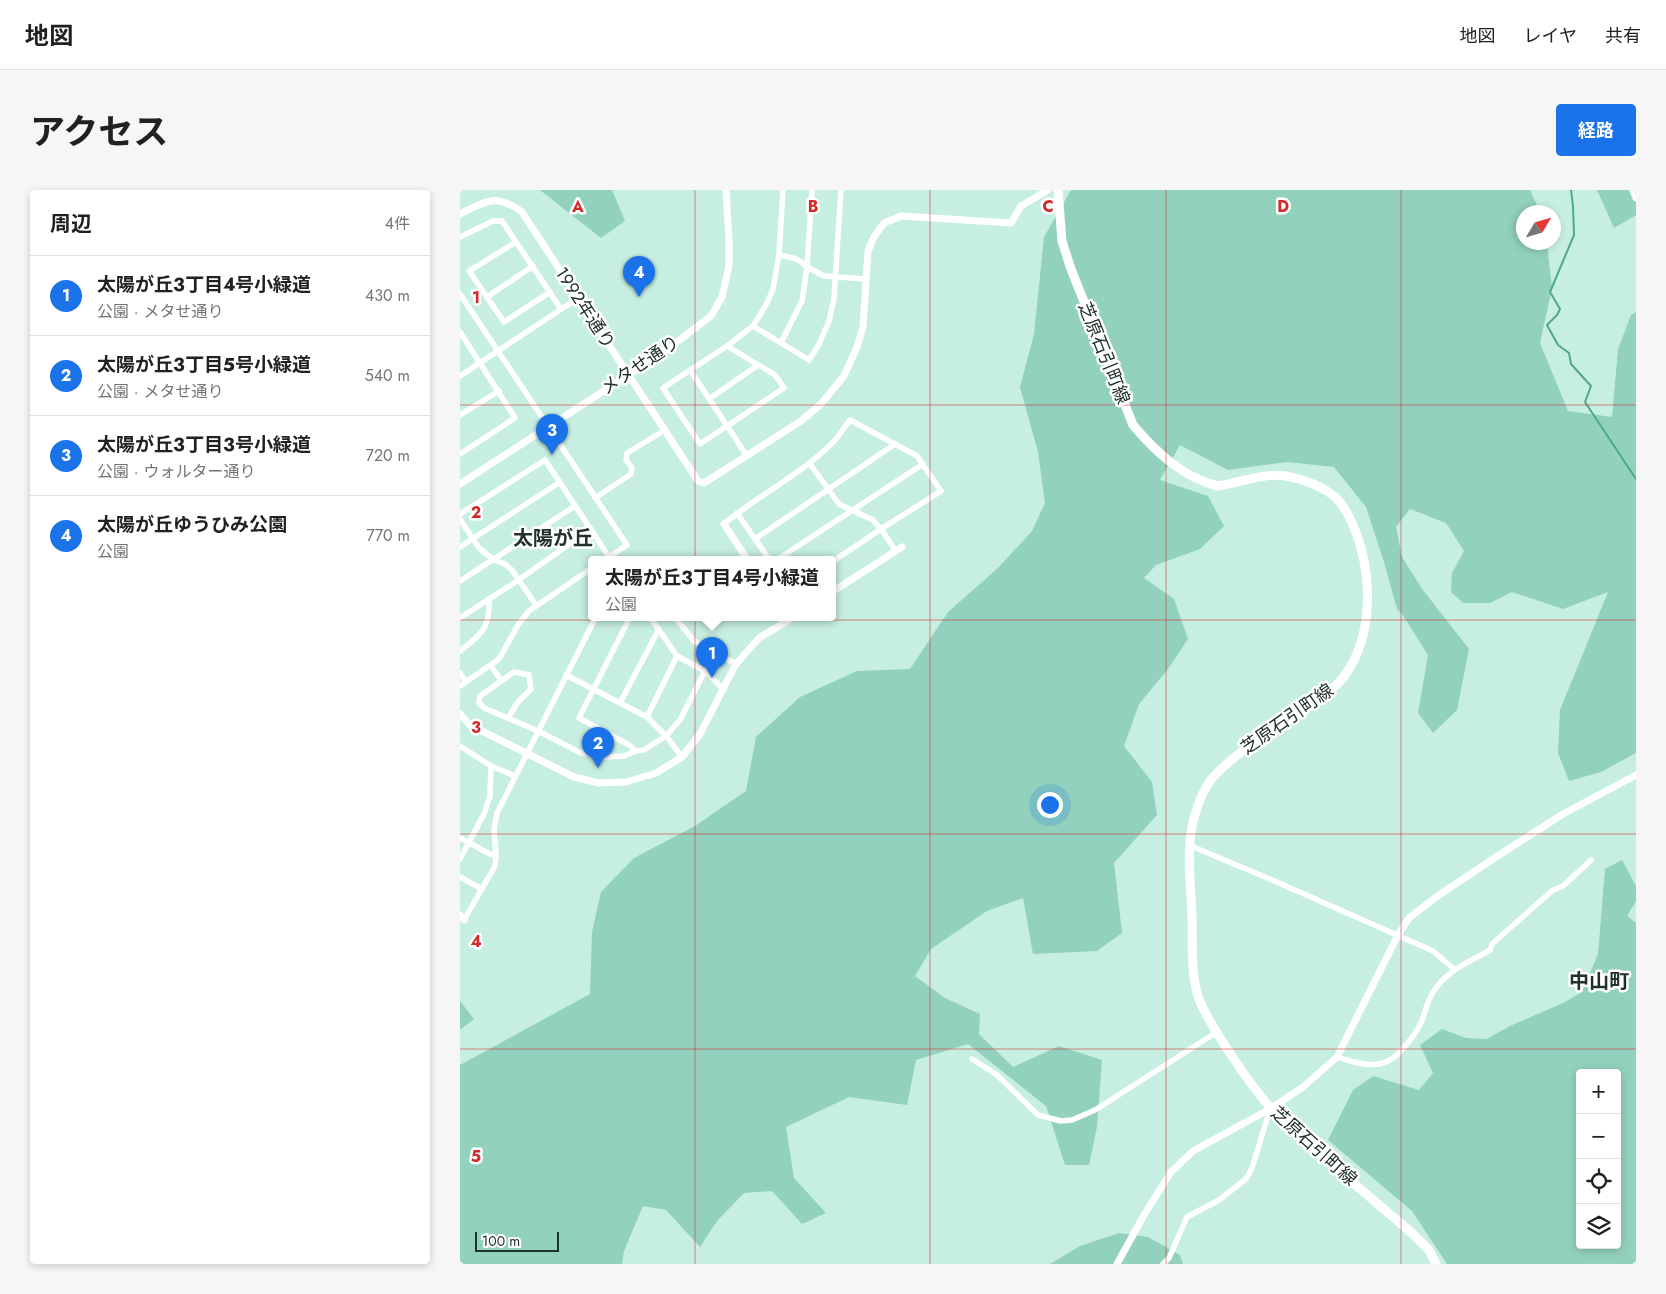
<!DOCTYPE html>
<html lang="ja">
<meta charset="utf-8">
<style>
body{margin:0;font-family:Jost,"Noto Sans JP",sans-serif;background:#f6f6f6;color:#202124}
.controls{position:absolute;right:15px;bottom:15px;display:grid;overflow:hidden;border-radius:5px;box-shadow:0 2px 8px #0003}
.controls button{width:45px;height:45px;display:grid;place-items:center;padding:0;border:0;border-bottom:1px solid #e0e0e0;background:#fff;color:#202124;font:25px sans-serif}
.compass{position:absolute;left:1056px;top:15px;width:45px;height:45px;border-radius:50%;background:#fff;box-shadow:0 2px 8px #0003;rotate:52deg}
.scale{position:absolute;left:15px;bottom:12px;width:84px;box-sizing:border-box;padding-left:5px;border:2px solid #21312c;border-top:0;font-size:14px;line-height:18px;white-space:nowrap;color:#21312c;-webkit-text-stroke:4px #fff;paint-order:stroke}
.you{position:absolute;left:589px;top:614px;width:18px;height:18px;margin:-12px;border:4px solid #fff;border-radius:50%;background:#1a73e8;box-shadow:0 0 0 8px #1a73e833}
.badge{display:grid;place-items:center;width:32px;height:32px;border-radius:50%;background:#1a73e8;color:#fff;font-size:16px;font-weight:700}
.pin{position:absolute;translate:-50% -41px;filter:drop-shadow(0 1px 2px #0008)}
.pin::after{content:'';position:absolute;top:26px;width:18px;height:15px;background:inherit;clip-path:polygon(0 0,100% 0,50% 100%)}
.popup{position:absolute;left:128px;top:366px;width:248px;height:65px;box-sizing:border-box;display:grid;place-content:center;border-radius:5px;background:#fff;filter:drop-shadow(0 1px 4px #0005);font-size:16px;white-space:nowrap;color:#757577}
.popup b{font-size:19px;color:#202124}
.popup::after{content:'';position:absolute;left:50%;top:100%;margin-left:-10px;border:10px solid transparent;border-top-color:#fff}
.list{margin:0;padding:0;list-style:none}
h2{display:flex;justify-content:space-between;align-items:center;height:65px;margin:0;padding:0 20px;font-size:21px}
h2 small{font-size:16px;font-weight:400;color:#757577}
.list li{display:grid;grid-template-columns:32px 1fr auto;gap:15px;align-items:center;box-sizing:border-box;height:80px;padding:0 20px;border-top:1px solid #e0e0e0}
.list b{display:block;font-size:19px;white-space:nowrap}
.list p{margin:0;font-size:16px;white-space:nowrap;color:#757577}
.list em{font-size:16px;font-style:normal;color:#757577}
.icon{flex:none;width:28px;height:28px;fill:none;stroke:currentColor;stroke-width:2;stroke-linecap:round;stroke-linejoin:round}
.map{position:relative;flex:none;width:1176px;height:1074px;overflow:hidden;border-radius:5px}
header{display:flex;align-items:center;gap:30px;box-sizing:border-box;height:70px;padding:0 25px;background:#fff;border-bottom:1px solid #e0e0e0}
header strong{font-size:24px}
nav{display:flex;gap:28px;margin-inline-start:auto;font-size:18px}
.intro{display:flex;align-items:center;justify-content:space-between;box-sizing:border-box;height:120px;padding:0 30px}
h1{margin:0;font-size:35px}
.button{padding:12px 22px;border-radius:5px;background:#1a73e8;color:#fff;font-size:18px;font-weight:700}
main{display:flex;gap:30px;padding:0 30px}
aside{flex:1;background:#fff;border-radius:5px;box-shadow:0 2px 8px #0003}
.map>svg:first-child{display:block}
</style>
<header>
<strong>地図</strong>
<nav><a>地図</a><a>レイヤ</a><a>共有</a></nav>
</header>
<div class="intro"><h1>アクセス</h1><a class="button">経路</a></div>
<main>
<aside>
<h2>周辺<small>4件</small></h2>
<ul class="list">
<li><span class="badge">1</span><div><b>太陽が丘３丁目４号小緑道</b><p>公園 · メタせ通り</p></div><em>430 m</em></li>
<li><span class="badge">2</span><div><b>太陽が丘３丁目５号小緑道</b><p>公園 · メタせ通り</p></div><em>540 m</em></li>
<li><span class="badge">3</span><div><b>太陽が丘３丁目３号小緑道</b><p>公園 · ウォルター通り</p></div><em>720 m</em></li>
<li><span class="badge">4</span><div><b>太陽が丘ゆうひみ公園</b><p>公園</p></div><em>770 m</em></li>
</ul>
</aside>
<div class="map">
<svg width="1176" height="1074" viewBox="0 0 1176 1074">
<rect width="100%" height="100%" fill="#c6efe1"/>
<!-- green -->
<g fill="#92d1bd" fill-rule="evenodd">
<path d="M80 0H152L165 31 141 48Z"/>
<path d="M611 0H1070L1080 22H1064V52L1087 53 1092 98 1080 153 1108 221 1152 227 1158 159 1171 125 1176 122V563L1141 582 1109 591 1098 563 1100 520 1148 402 1103 419 1052 402 1030 413H1003L991 402 992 383 1004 361 986 333 950 319 936 337 942 367 963 400 1009 459 997 520 973 543 958 523 968 465 944 427 937 419 924 372 906 317 874 277 827 272 768 280 720 255 700 290 748 306 764 336 740 359 696 375 684 388 714 409 728 449 708 479 679 514 664 556 692 592 697 625 654 673 662 743 637 761 573 764 563 708 527 721 471 759 455 786 485 808 520 824 519 844 553 877 599 856 642 870 637 937 629 975H605L586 916 508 854 456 870 447 915 389 907 326 937 334 988 366 1023 342 1034 312 1001 284 1003 257 1031 240 1057 206 1020 183 1016 164 1061 162 1074H0V875L130 804 132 742 141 702 174 668 235 636 286 601 296 547 340 507 397 481 450 479 488 422 539 377 572 341 585 313 578 262 560 197 574 144 584 47Z"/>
<path d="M1137 0H1176V25L1154 38Z"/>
<path d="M1162 670 1176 696V711L1167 726 1176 733V1074H987L952 1021 868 950 893 900 913 886 959 900 973 883 960 855 982 839 1006 848 1027 849 1050 836 1103 813 1122 802 1138 764 1145 679ZM1120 883H1157V1055H1120Z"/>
<path d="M0 811 14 829 0 840Z"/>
<path d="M659 1043 688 1047 720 1065 723 1074H590L620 1056Z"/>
</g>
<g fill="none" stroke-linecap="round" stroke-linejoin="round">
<!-- stream -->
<path stroke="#4fa78f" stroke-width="2" d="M1111 0 1113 16 1114 45 1090 102 1100 119 1097 125 1087 135 1098 155 1109 163 1111 174 1131 196 1125 212 1176 289"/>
<!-- minor -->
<g stroke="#fff" stroke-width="5.5">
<path d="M352 0 347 77 364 86 406 89"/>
<path d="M0 47 33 31H42L101 119"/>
<path d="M56 52 9 81 44 132 90 102"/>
<path d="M319 65C330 67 339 68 347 77L342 111 321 153 293 136 307 113 313 99Z"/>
<path d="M319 65 323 0"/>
<path d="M0 104 167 355 146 369"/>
<path d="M27 107 73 76"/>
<path d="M0 142 55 228 0 264"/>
<path d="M321 153 349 170 358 156 369 131 374 108 381 0"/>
<path d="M267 156 315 185 324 198 240 254 203 198 267 156 293 136"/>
<path d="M230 180 287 266"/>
<path d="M0 186 118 108"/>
<path d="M249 209 298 175"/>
<path d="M0 225 39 201"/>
<path d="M350 274 379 314 413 330 421 339 435 360"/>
<path d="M135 308 171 284 172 278 166 270 167 263 205 240"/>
<path d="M277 323 309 369"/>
<path d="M0 324 85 270 149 367"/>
<path d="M0 329 19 358 34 370 45 374 52 380 76 415"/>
<path d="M264 334C297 306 337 287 368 257 377 250 383 239 390 230L457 266 481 301 421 339 372 372"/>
<path d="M295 349 435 254"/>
<path d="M0 357 100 292"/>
<path d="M318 369 463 274"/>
<path d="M0 391 115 316"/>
<path d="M170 427 119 528 169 555 176 561"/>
<path d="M190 427 217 466 245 481 264 500"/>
<path d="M215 427 234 451 276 474"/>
<path d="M0 428 54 393 131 339"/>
<path d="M0 461C21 445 31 437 29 409"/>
<path d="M31 476 41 490"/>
<path d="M0 483 6 492"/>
<path d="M106 485 187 527 206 546 222 567"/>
<path d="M0 496 39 469 58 435 69 421 132 378"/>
<path d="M160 513 199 439"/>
<path d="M187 527 217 466"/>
<path d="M48 528 58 512 71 499 69 485 54 482 20 506 19 513 24 518 78 541 121 563 144 567 164 566 176 561 184 560 206 546 220 530 245 481"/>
<path d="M0 556 31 576 55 586"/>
<path d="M0 648 30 664 36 666"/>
<path d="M731 656 810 689 973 761 994 779"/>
<path d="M0 669 24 624 30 606 31 576"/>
<path d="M0 687 22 699"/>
<path d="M4 730 35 676 36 666 34 639 37 623 136 427"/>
<path d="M877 867C905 876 926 882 946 855 952 848 957 841 961 833 965 823 967 812 972 804 985 781 1009 772 1030 760L1032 754 1093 700 1103 696 1131 670"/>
<path d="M512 869 537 885 578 925 601 931 612 930 635 920 757 842"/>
<path d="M703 1074 709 1068 727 1027 759 1010 786 989 792 978 810 919"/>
</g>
<!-- tertiary -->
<g stroke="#fff" stroke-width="7">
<path d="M1173 0 1176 8"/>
<path d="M0 24C26 11 36 3 62 22L238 291 244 293 341 231 361 214 384 186 397 157 403 137 408 61 414 47 424 33 441 26 551 33 561 16 588 0"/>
<path d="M0 294 201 164 251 126 262 107 269 76V50L266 0"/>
<path d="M264 334 287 369"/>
<path d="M372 402 442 357"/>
<path d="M0 524 10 535 114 587 139 593 166 592 196 583 222 567 240 544 276 474 299 448 334 427"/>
<path d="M0 725 4 730"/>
<path d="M657 1074 684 1025 711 982 733 961 810 919 843 897 877 867 938 745 949 728 979 705 1036 667 1103 624 1176 585"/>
</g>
<!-- secondary -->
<path stroke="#fff" stroke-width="9" d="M598 0 602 51 611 79 673 235C695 261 723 288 758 296 778 293 807 282 826 286 843 289 865 297 877 309 884 316 889 326 893 335 911 377 914 433 892 474 881 495 862 508 842 521 813 541 780 559 755 585 744 597 737 616 733 632 726 662 731 696 732 727 733 753 730 784 739 809 745 824 754 838 762 851 782 882 802 911 828 937L953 1044 969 1060 976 1074"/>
</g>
<!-- grid -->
<path fill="none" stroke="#d62828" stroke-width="1" stroke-opacity="0.55" d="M235 0V1074M470 0V1074M706 0V1074M941 0V1074M0 215H1176M0 430H1176M0 644H1176M0 859H1176"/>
<g text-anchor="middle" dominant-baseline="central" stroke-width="5" stroke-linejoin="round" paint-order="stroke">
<!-- street labels -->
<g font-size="18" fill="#21312c" stroke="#fff">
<text transform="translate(125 118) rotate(57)">1992年通り</text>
<text transform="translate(644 163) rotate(68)">芝原石引町線</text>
<text transform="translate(180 175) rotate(-34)">メタせ通り</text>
<text transform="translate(827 529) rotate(-35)">芝原石引町線</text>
<text transform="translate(854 956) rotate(42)">芝原石引町線</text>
</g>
<!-- quarter labels -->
<g font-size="20" font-weight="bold" fill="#21312c" stroke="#fff">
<text x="93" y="348">太陽が丘</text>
<text x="1139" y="791">中山町</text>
</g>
</g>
<g font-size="16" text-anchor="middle" font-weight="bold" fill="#d62828" stroke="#fff" stroke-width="5" stroke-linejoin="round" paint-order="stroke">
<text x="118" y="22">A</text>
<text x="353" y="22">B</text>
<text x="588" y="22">C</text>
<text x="823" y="22">D</text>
<text x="16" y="113">1</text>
<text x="16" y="328">2</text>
<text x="16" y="543">3</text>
<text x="16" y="757">4</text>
<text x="16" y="972">5</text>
</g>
</svg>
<div class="controls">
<button>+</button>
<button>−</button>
<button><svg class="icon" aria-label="locate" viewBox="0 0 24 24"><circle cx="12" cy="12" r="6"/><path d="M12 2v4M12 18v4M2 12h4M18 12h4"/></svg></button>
<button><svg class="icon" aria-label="layers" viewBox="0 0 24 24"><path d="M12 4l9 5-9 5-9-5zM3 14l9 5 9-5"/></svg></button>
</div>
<svg class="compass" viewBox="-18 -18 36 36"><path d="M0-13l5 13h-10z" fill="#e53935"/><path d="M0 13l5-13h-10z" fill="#757577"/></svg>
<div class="scale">100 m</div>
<div class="you"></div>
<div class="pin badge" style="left:252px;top:488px">1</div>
<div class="popup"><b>太陽が丘３丁目４号小緑道</b>公園</div>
<div class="pin badge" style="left:138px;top:578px">2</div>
<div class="pin badge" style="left:92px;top:265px">3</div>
<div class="pin badge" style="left:179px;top:107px">4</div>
</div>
</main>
